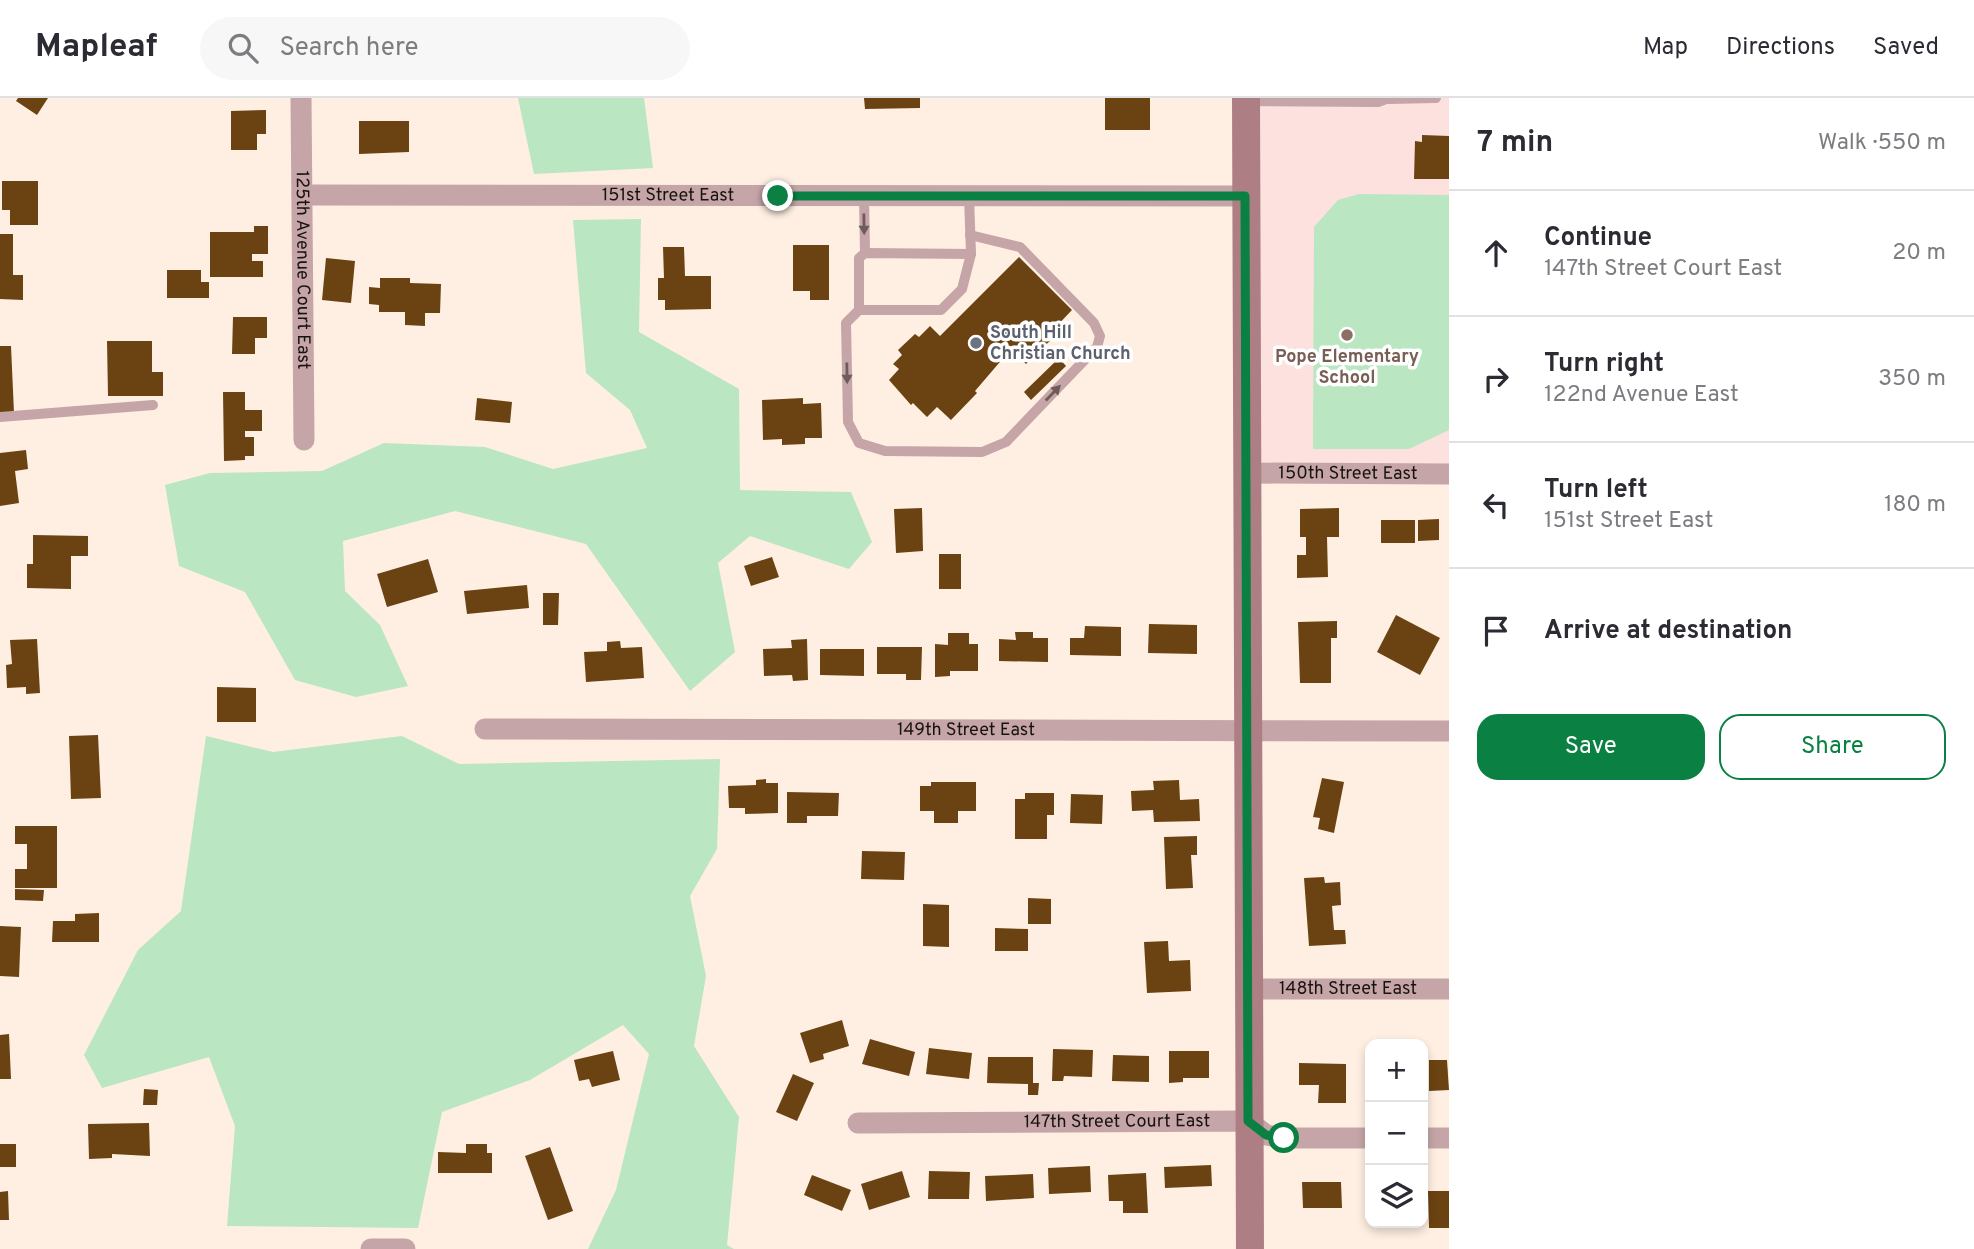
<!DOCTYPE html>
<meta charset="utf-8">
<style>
body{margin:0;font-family:Overpass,sans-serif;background:#f7f7f7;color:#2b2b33}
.controls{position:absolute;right:21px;bottom:21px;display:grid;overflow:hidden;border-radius:14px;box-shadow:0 4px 10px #0003}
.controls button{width:63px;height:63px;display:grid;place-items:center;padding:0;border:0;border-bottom:2px solid #e1e1e2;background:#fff;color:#2b2b33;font:35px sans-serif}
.stop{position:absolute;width:21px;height:21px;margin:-16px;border:5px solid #0b8043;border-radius:50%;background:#fff}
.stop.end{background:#0b8043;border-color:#fff;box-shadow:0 2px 7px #0008}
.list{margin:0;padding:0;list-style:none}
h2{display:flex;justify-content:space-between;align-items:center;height:91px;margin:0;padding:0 28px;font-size:30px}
h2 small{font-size:23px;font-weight:400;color:#7c7c81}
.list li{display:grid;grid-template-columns:46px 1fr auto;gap:21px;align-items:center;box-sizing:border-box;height:126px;padding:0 28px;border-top:2px solid #e1e1e2}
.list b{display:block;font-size:26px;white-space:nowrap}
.list p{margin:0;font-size:23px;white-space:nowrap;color:#7c7c81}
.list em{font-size:23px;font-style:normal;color:#7c7c81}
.actions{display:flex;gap:14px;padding:21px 28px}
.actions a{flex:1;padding:16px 0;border:2px solid #0b8043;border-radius:21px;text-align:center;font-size:24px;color:#0b8043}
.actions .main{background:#0b8043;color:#fff}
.icon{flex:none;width:38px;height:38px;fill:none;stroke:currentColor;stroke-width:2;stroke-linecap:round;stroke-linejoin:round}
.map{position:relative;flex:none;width:1449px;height:1151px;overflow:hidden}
header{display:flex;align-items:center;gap:42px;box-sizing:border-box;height:98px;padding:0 35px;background:#fff;border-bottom:2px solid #e1e1e2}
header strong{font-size:33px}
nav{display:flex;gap:38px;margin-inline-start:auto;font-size:24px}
.search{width:490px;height:63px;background:#f7f7f7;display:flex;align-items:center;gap:18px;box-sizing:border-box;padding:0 24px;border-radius:38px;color:#7c7c81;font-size:26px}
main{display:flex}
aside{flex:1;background:#fff}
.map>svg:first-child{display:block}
</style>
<header>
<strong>Mapleaf</strong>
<div class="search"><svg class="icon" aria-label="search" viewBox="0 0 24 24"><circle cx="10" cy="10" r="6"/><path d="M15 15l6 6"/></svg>Search here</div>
<nav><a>Map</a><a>Directions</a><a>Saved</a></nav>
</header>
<main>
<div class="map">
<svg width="1449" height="1151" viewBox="0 0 1449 1151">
<rect width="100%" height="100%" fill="#feefe2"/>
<!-- education -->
<path fill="#fce1df" d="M1244 0H1449V376L1246 375Z"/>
<!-- green -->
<g fill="#bae6c2">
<path d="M518 0H644L653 70 534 76Z"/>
<path d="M1359 96 1449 97V332L1409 351H1313L1314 129 1338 102Z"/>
<path d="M641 121 639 234 739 291 740 392 851 394 872 444 849 471 750 438 718 465 735 554 690 593 586 446 455 413 343 443 345 493 380 527 408 588 356 599 295 582 245 494 179 468 165 387 210 375 322 373 384 345 485 349 553 371 647 350 630 312 586 275 573 122Z"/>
<path d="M206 638 273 654 402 638 459 666 720 661 717 751 690 798 706 878 694 948 739 1019 727 1147 734 1151H588L616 1092 649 956 623 927 530 982 442 1014 418 1130 227 1128 235 1028 209 959 102 990 84 957 138 852 181 813Z"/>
</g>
<!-- building -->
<g fill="#6b4312">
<path d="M18 0H48L37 17 16 3Z"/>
<path d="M864 0H920V10L865 11Z"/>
<rect x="1105" y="0" width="45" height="32"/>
<path d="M266 12V36H257V52H231V13Z"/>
<path d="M359 23H409V54L359 56Z"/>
<path d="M1422 37 1449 38V81H1414L1415 43 1422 44Z"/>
<path d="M2 83H38V127H10V112H2Z"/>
<path d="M254 128H268V156H252V163H263V179H210V134H254Z"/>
<path d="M0 136H13V177H23V202L0 201Z"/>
<path d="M793 147H829V202H810V193H793Z"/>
<path d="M663 149H684L685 178H711V211L665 212V202H658V180H664Z"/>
<path d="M1019 159 1072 212 1050 235 1054 239 1026 266 1011 251 975 293 977 295 951 322 937 309 927 319 913 305 911 307 889 282 899 271 893 266 902 257 898 252 915 236 919 239 930 228 940 238Z"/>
<path d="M326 160 355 163 351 205 322 202Z"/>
<path d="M167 172H201V184H209V200H167Z"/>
<path d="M380 180H410V185L441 186 440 215H425V228L405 227V214H379V207L369 206V189L380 190Z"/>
<path d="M233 219H267V240H255V256H232Z"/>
<path d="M107 243H152V274H163V298H108Z"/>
<path d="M0 248H11L14 315H0Z"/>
<path d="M1059 260 1066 268 1031 302 1024 294Z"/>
<path d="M223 294H245V312H262V333H245V339H254V358H245V362L224 363Z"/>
<path d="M477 300 512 304 510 325 475 322Z"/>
<path d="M803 300V306L821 305 822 340H805V346L782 347V341L763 342 762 302Z"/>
<path d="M26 352 28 371 15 373 19 405 0 408V355Z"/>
<path d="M922 410 923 453 896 455 894 411Z"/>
<path d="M1339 410V439H1327L1328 479 1297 480V457H1306V439H1300V411Z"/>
<path d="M1439 421V442L1418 443V422Z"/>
<rect x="1381" y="422" width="34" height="23"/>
<path d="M33 437 88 438V458H71V491L27 490V466H33Z"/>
<rect x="939" y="456" width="22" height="35"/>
<path d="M772 459 779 479 751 488 744 468Z"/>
<path d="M428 461 438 494 387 509 377 476Z"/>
<path d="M527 487 529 510 467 516 464 493Z"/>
<path d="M543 495H559L558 527H543Z"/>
<path d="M1396 517 1440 540 1420 577 1377 554Z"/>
<path d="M1337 523V540H1331V585H1300L1298 524Z"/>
<path d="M1149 526 1197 527V556L1148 555Z"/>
<path d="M1085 528 1121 529V558L1070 557V540H1084Z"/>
<path d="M1015 534H1033V540H1048V564L999 563V541L1016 542Z"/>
<path d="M948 535H969V546H978V573H950V578L935 579V546L948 547Z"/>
<path d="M37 541 40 595 26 596V589L7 590 6 567 12 566 10 542Z"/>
<path d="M807 541 808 582 793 583 792 577 764 578 763 551 792 550 791 542Z"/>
<path d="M620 543 621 550 642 549 644 580 586 584 584 554 607 553V544Z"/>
<path d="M877 549H922L921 582H906V576H877Z"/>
<path d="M820 551H864V578L820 577Z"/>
<path d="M217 589 256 590V624H217Z"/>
<path d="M98 637 101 700 71 701 69 638Z"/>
<path d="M1322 680 1344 684 1334 735 1318 731 1320 720 1313 719Z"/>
<path d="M766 681V685H778V715L745 716V710H729L728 688 756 687V682Z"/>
<path d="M1179 682 1180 702 1199 701 1200 723 1154 724 1153 712 1132 713 1131 693 1154 692 1153 683Z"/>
<path d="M931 684H976V713H958V725H934V713H920V688H931Z"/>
<path d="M787 694 839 695 838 718H807V725H787Z"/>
<path d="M1025 695H1054V717H1047V741H1015V701H1025Z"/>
<path d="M1071 696 1103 697 1102 726 1070 725Z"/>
<path d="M15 728H57V790H15V771H27V746H15Z"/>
<path d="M1197 738V757H1191L1193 790 1166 791 1164 739Z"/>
<path d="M862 753 905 754 904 782 861 781Z"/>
<path d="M1324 779 1325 785 1340 784 1341 807 1332 808 1334 832H1345L1346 846 1309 848 1304 780Z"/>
<path d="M15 791 44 792 43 803 15 802Z"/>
<path d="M1028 800 1051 801V826H1028Z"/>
<path d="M923 806 949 807V849L923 848Z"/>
<path d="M99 815V844H52L53 823H75V816Z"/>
<path d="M0 828 21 829 19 879 0 878Z"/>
<path d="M995 830 1028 831V853H995Z"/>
<path d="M1168 843 1169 863 1190 862 1191 893 1147 895 1144 844Z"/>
<path d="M842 922 849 948 823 956 824 961 810 965 800 935Z"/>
<path d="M9 936 11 981H0V937Z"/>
<path d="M870 941 915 954 909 978 862 966Z"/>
<path d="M929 950 972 955 969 981 926 976Z"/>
<path d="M1053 951 1093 952 1092 979 1064 978 1063 983H1052Z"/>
<path d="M613 953 620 982 592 989 589 981 579 983 574 962Z"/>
<path d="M1169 953H1209V980H1183V984L1169 985Z"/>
<path d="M1113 957 1149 958V984L1112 983Z"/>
<path d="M988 959H1033V985H1039L1038 997H1028V986L987 985Z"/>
<path d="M1429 962H1447L1449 992 1429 993Z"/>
<path d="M1299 965 1346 966V1005H1318L1319 987H1299Z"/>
<path d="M793 976 814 985 797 1023 776 1014Z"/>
<path d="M144 991 158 992 157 1007H143Z"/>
<path d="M149 1025 150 1058 112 1056V1060L89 1061 88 1026Z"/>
<rect x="0" y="1046" width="16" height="23"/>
<path d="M466 1046H487V1055H492V1075H438V1054L466 1055Z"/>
<path d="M550 1049 573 1113 548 1122 525 1058Z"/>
<path d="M1211 1067 1212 1088 1165 1090 1164 1069Z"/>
<path d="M1090 1068 1091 1094 1049 1096 1048 1070Z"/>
<path d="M902 1073 910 1099 869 1112 861 1086Z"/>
<path d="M929 1073 970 1074 969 1101H928Z"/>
<path d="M1146 1075 1148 1115H1123V1103H1109L1108 1077Z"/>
<path d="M1033 1076 1034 1100 986 1103 985 1078Z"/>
<path d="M812 1077 851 1092 842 1113 804 1097Z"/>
<path d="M1302 1084H1341L1342 1110H1303Z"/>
<path d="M8 1093 9 1122H0V1094Z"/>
<path d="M1428 1093H1449V1130H1429Z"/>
</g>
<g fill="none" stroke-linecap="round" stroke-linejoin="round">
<!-- lane -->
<g stroke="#c5a5a8" stroke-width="10">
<path d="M1388 1 1436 0"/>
<path d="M1248 3 1378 4 1389 0"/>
<path d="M864 98 865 155"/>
<path d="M970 137 1020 149 1094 225 1100 238 1097 249 1006 344 982 354 885 353 859 345 848 324 846 225 859 212V160L865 155 971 156"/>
<path d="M859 212H941L962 191 971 156 969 98"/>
<path d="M0 319 153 307"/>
</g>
<!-- street -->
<g stroke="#c5a5a8" stroke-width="21">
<path id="s1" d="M301 0 304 342"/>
<path id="s2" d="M302 97 1245 98"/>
<path id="s3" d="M1246 375 1449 376"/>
<path id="s4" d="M485 631 1449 633"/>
<path id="s5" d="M1248 891H1449"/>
<path id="s6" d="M858 1025 1248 1023 1266 1037 1284 1040H1370"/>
<path d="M1423 1040H1449"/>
<path d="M371 1151H405"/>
</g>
<!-- secondary -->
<path stroke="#ad7f84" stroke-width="28" d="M1246 0 1250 1151"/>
</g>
<!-- one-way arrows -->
<defs><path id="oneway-solid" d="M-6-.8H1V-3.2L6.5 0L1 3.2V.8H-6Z" transform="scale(1.75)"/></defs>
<g fill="#6e5c5b">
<use href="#oneway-solid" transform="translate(864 126) rotate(89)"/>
<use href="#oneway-solid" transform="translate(847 275) rotate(89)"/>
<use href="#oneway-solid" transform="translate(1053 295) rotate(-46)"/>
</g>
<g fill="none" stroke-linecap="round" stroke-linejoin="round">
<!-- route -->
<path stroke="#0b8043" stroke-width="9" d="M778 98H1245L1248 1023 1266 1037 1284 1040"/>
</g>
<!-- markers -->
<circle fill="#8d6e63" stroke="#fff" stroke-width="2.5" cx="1347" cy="237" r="7"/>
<circle fill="#6b7280" stroke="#fff" stroke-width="2.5" cx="976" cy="245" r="7"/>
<g text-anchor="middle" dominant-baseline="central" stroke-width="7" stroke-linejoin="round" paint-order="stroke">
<!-- street labels -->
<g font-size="18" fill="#18130e" stroke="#fff">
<text stroke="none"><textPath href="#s2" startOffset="366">151st Street East</textPath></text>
<text stroke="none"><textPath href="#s1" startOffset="172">125th Avenue Court East</textPath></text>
<text stroke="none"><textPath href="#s3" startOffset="102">150th Street East</textPath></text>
<text stroke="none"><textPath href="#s4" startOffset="481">149th Street East</textPath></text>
<text stroke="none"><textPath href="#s5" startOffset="100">148th Street East</textPath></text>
<text stroke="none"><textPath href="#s6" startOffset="259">147th Street Court East</textPath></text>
</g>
<!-- worship labels -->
<g font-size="18" font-weight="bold" fill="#5b616d" stroke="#fff" text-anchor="start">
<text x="990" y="235">South Hill<tspan x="990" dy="21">Christian Church</tspan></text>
</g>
<!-- education labels -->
<g font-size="18" font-weight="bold" fill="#785e54" stroke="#fff">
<text x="1347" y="259">Pope Elementary<tspan x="1347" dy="21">School</tspan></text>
</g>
</g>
</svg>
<div class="controls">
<button>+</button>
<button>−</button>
<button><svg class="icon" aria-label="layers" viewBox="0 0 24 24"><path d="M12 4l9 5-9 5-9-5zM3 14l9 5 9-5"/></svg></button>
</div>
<div class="stop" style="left:1284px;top:1040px"></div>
<div class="stop end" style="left:778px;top:98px"></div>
</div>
<aside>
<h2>7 min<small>Walk · 550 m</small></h2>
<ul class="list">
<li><svg class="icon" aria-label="ahead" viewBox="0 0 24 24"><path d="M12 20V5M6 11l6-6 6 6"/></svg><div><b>Continue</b><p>147th Street Court East</p></div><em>20 m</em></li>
<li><svg class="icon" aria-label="right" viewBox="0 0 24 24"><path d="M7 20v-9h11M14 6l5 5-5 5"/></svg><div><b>Turn right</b><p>122nd Avenue East</p></div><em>350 m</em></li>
<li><svg class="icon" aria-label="left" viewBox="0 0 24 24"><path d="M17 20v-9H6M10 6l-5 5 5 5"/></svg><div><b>Turn left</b><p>151st Street East</p></div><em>180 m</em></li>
<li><svg class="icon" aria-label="arrive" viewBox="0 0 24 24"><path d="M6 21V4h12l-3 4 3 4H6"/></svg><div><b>Arrive at destination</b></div></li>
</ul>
<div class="actions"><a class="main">Save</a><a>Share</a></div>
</aside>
</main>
